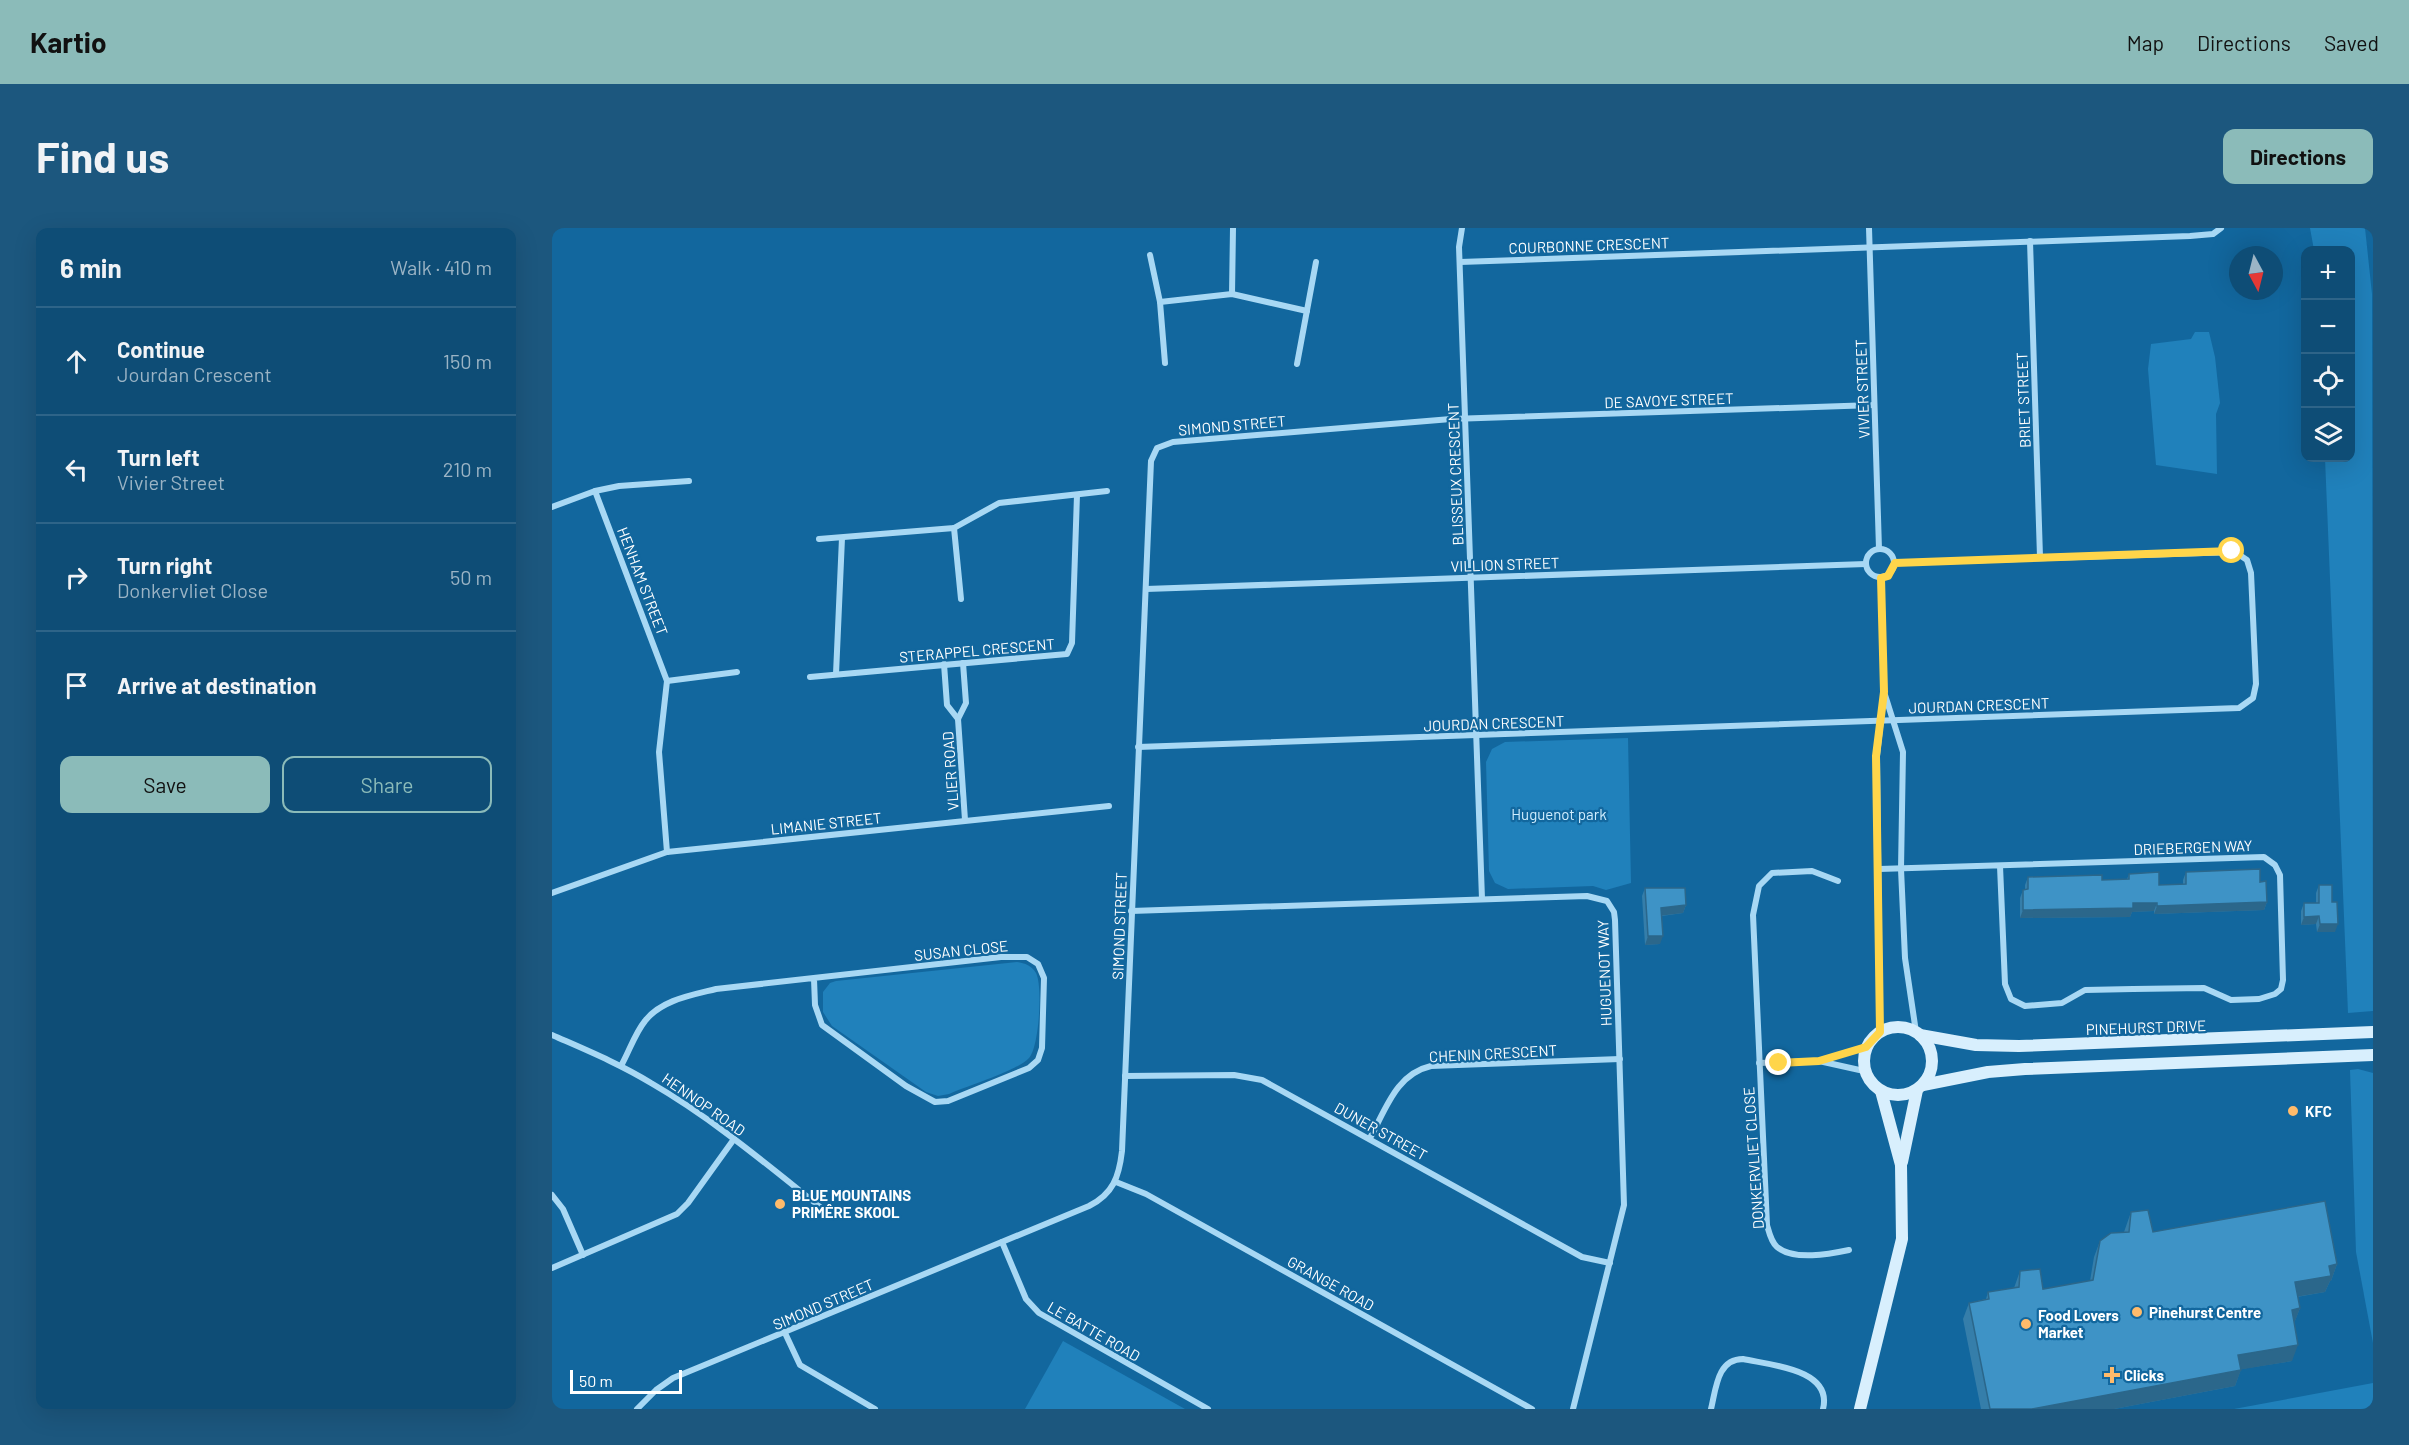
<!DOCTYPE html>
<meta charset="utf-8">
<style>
body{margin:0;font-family:Barlow,sans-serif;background:#1c577e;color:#f1f3f6}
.controls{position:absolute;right:18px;top:18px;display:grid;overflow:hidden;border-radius:12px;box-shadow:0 6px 24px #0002}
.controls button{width:54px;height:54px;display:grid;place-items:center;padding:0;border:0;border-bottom:2px solid #2e6488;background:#0e4d76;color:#f1f3f6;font:30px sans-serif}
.compass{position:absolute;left:1677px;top:18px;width:54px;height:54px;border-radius:50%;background:#0e4d76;box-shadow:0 6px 24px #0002;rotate:173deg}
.scale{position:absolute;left:18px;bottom:15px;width:112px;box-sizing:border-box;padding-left:6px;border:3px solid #fff;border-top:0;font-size:16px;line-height:21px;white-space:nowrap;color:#fff;-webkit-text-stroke:4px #12679e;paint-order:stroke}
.stop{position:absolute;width:18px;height:18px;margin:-14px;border:4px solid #ffd54a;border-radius:50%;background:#fff}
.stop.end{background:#ffd54a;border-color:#fff;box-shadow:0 2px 6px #0008}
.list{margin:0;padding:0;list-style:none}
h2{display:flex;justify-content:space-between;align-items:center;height:78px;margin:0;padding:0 24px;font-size:26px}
h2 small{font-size:20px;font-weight:400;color:#9bb4c5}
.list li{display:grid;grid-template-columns:39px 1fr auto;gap:18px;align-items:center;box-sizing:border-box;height:108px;padding:0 24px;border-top:2px solid #2e6488}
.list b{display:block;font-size:22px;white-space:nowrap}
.list p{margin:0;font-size:20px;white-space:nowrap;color:#9bb4c5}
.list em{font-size:20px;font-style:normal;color:#9bb4c5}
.actions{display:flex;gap:12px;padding:18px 24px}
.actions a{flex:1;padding:14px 0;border:2px solid #8bbbb9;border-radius:12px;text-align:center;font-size:21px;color:#8bbbb9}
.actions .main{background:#8bbbb9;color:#111}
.icon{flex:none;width:33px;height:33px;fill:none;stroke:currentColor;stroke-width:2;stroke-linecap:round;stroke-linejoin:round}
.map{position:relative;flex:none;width:1821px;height:1181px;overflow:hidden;border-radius:12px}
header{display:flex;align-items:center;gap:36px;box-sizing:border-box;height:84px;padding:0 30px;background:#8bbbb9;color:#111}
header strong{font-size:28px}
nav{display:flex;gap:33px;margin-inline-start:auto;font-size:21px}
.intro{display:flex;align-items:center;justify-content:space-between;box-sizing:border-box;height:144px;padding:0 36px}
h1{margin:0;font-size:42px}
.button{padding:15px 27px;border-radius:12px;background:#8bbbb9;color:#111;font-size:21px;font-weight:700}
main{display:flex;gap:36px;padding:0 36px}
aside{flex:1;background:#0e4d76;border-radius:12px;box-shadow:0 6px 24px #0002}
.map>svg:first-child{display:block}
</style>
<header>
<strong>Kartio</strong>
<nav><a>Map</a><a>Directions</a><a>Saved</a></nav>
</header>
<div class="intro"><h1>Find us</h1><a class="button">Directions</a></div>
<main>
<aside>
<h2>6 min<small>Walk · 410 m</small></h2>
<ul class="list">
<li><svg class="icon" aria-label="ahead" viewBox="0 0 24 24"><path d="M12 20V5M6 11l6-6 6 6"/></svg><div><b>Continue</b><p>Jourdan Crescent</p></div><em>150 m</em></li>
<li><svg class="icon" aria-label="left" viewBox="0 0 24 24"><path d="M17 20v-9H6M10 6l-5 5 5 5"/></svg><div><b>Turn left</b><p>Vivier Street</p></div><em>210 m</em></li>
<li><svg class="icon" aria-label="right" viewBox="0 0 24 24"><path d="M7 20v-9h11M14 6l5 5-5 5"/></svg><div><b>Turn right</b><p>Donkervliet Close</p></div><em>50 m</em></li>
<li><svg class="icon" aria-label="arrive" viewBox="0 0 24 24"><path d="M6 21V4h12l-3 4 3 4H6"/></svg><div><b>Arrive at destination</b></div></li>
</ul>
<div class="actions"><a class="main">Save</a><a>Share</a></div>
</aside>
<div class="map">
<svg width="1821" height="1181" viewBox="0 0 1821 1181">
<rect width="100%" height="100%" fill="#12679e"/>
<!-- green -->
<g fill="#2081bb">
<path d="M1758 0H1813L1820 66 1821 783 1796 785 1773 230H1798V22H1762Z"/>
<path d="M1643 104H1657L1663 129 1668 175 1664 186 1665 246 1604 237 1596 141 1599 116 1639 111Z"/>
<path d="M1076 510 1079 655 1054 662 1041 658 956 661 943 655 937 643 934 534 940 521 953 514Z"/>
<path d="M465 734C473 735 480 738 484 745 491 758 487 820 477 830 465 843 415 858 397 866L386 868 374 864 280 798 271 784V764L278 755 284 753Z"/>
<path d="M1806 841 1821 845V1115L1804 1024 1798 842Z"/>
<path d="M511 1113 633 1181H473Z"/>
<path d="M1821 1155V1181H1682Z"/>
</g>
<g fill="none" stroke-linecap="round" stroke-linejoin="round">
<!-- street -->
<g stroke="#a8d8f4" stroke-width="6">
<path d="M910 0 907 19 930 671"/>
<path d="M1317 0 1327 321"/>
<path d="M1478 13 1488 329"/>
<path d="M598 27 608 74 613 135"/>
<path d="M908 34 1638 8 1661 6 1669 0"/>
<path d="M680 66 681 0"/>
<path d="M608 74 680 66 755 83"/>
<path d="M745 136 764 34"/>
<path d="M43 263 115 453 107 524 115 624"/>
<path d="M0 279 43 263 67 258 137 253"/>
<path d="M402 300 409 371"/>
<path d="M267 311 402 300 447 275 555 263"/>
<circle cx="1328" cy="335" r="14"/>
<path d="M594 361 1314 336"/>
<path d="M411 435 414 475 406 491 413 592"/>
<path d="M392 436 395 477 406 491"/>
<path d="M284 446 290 310"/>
<path d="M258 449 515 426 520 415 525 267"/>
<path d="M115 453 185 444"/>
<path d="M1333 467 1351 524 1349 641 1353 730 1364 804"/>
<path d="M586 519 1687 480 1701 470 1704 456 1699 345 1695 332 1683 324 1343 335"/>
<path d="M1327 641 1712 629 1723 637 1728 647 1731 752 1729 761 1723 766 1707 771 1679 772 1652 760 1581 761 1533 762 1510 775 1473 778 1459 771 1453 756 1448 638"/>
<path d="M1286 653 1260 643 1220 645 1207 658 1201 687 1215 997C1217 1004 1219 1014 1225 1019 1242 1033 1278 1026 1297 1022"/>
<path d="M0 665 115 624 557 578"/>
<path d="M579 683 1035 668 1055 673 1062 684 1063 692 1072 977 1021 1181"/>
<path d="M1328 804 1325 528 1332 464 1329 350"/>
<path d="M0 807C34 822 68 836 99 855 163 892 219 940 277 986"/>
<path d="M1268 833 1314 819"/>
<path d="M1207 835 1267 833 1312 843"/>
<path d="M69 838C77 824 83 805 93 793 109 772 140 767 164 761L449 729H475L486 736 492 750 490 820 486 832 477 840 396 873 383 874 354 858 270 797 263 777 262 751"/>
<path d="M573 848 682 847 710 852 1030 1029 1058 1035"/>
<path d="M818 910C834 881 844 846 879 838L1068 831"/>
<path d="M564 954 594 966 980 1181"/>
<path d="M0 967 11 981 31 1027"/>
<path d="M450 1014 474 1071 487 1085 656 1181"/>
<path d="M0 1040 125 986 136 975 182 911"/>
<path d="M233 1105 248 1137 323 1181"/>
<path d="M85 1181 104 1162 121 1150 537 978C561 966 567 949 570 923L599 233 605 220 621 214 899 191 1322 177"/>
<path d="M1159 1181C1164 1161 1165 1131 1191 1131 1218 1137 1281 1141 1271 1181"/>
</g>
<!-- secondary -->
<g stroke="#d8effd" stroke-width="12">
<circle cx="1346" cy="833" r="34"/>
<path d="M1368 807 1424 817 1467 818 1821 804"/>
<path d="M1371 857 1436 844 1473 841 1821 827"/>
<path d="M1350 934 1365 862"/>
<path d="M1308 1181 1350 1011 1349 937 1329 863"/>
</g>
</g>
<!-- wall -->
<g fill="#357eaa">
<path d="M1634 644 1708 654 1715 674 1712 682 1602 686V683L1580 684 1578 689 1468 690V670L1471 662H1473V657L1476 649 1550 652 1575 651 1577 646 1607 657 1631 656V652Z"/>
<path d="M1767 657 1783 704H1765L1764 696 1749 697V683L1752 675H1764V665Z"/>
<path d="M1093 660 1134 677 1131 685 1110 688 1108 716 1093 717 1090 668Z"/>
<path d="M1579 984 1601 1004 1785 1036 1779 1053H1778L1773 1064 1745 1069 1748 1080 1742 1095 1740 1133 1689 1141 1683 1158 1562 1181H1429L1411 1091 1417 1075 1434 1071 1436 1064 1462 1060 1468 1043 1491 1061 1538 1053 1542 1029 1548 1013 1572 1004Z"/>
</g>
<!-- shaded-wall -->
<g fill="#2b678b">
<path d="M1715 674 1712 682 1602 686 1605 678Z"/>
<path d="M1581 675H1605L1602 683 1580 684 1578 689 1468 690 1471 682Z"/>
<path d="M1134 677 1131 685 1106 688 1109 680Z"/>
<path d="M1767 688 1764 696 1749 697 1752 689Z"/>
<path d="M1768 696H1786L1783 704H1765Z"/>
<path d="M1096 708H1111L1108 716 1093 717Z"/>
<path d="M1785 1036 1779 1053H1778L1773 1064 1737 1070 1743 1054 1777 1038Z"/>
<path d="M1748 1080 1742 1096 1740 1082Z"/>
<path d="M1746 1117 1740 1133 1680 1143 1686 1127Z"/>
<path d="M1689 1142 1683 1158 1562 1181H1480Z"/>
</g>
<!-- building -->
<g fill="#3e93c6" stroke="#2b678b" stroke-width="1.5">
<path d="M1708 641V654L1714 653 1715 674 1605 678V675H1581V680L1471 682V662L1476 661V649L1550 647V652L1577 651V646L1607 644V657L1634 656V644Z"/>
<path d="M1767 657H1780V674H1785L1786 696H1768L1767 688 1752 689V675H1767Z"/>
<path d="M1093 660H1133L1134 677 1109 680 1111 708H1096Z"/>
<path d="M1773 973 1785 1036 1777 1038 1779 1048 1743 1054 1748 1080 1740 1082 1746 1117 1686 1127 1689 1142 1480 1181H1438L1417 1075 1437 1071 1436 1064 1467 1059 1468 1043 1488 1041 1491 1061 1541 1052 1548 1013 1559 1005 1577 1004 1579 984 1596 982 1601 1004Z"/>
</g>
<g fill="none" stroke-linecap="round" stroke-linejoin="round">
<!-- route -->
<path stroke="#ffd54a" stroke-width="8" d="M1227 835 1267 833 1314 819 1328 804 1324 528 1332 464 1329 350 1336 348 1343 335 1680 323"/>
</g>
<!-- markers -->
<g fill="#ffbb6b" stroke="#12679e" stroke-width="2">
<circle cx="1741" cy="883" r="6"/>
<circle cx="228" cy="976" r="6"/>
<circle cx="1585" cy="1084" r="6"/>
<circle cx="1474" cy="1096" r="6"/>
<path d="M1557 1138h6v6h6v6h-6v6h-6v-6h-6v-6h6z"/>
</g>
<g text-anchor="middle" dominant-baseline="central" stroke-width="4.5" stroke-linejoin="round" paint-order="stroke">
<!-- street labels -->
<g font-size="15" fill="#fff" stroke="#12679e">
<text transform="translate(1037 17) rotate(-2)">COURBONNE CRESCENT</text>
<text transform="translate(1310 161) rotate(-92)">VIVIER STREET</text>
<text transform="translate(1117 172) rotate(-2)">DE SAVOYE STREET</text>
<text transform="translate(1471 172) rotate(-92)">BRIET STREET</text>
<text transform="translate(680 197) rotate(-5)">SIMOND STREET</text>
<text transform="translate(903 246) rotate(-92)">BLISSEUX CRESCENT</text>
<text transform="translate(953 336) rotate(-2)">VILLION STREET</text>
<text transform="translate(91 353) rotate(69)">HENHAM STREET</text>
<text transform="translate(425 422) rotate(-5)">STERAPPEL CRESCENT</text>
<text transform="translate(1427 477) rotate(-2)">JOURDAN CRESCENT</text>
<text transform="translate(942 495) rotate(-2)">JOURDAN CRESCENT</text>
<text transform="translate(398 543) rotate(-94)">VLIER ROAD</text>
<text transform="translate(274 595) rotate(-6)">LIMANIE STREET</text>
<text transform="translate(1641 619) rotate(-2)">DRIEBERGEN WAY</text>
<text transform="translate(567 698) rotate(-88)">SIMOND STREET</text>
<text transform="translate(409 722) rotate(-6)">SUSAN CLOSE</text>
<text transform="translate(1052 745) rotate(-92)">HUGUENOT WAY</text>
<text transform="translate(1594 799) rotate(-2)">PINEHURST DRIVE</text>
<text transform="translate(941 825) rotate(-3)">CHENIN CRESCENT</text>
<text transform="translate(152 876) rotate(35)">HENNOP ROAD</text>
<text transform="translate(829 903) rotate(29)">DUNER STREET</text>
<text transform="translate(1201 930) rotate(-94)">DONKERVLIET CLOSE</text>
<text transform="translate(779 1055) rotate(29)">GRANGE ROAD</text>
<text transform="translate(271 1076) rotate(-23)">SIMOND STREET</text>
<text transform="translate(542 1103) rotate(30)">LE BATTE ROAD</text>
</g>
<!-- park labels -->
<g font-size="15" fill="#d0edfe" stroke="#12679e">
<text x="1007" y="586">Huguenot park</text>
</g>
<!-- poi labels -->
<g font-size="15" font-weight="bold" fill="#fff" stroke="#12679e" text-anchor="start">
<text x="1753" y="883">KFC</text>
<text x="240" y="967">BLUE MOUNTAINS<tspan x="240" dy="17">PRIMÊRE SKOOL</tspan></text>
<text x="1597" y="1084">Pinehurst Centre</text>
<text x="1486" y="1087">Food Lovers<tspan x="1486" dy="17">Market</tspan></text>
<text x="1572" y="1147">Clicks</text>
</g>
</g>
</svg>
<div class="controls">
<button>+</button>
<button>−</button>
<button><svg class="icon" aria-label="locate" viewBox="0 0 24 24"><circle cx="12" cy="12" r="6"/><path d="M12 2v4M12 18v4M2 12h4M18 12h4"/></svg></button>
<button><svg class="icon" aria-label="layers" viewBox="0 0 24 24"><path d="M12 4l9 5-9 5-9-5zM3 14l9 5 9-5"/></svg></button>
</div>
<svg class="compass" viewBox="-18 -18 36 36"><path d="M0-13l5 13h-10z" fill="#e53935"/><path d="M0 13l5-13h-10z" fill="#9bb4c5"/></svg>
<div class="scale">50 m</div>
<div class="stop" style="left:1680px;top:323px"></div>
<div class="stop end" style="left:1227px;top:835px"></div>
</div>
</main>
